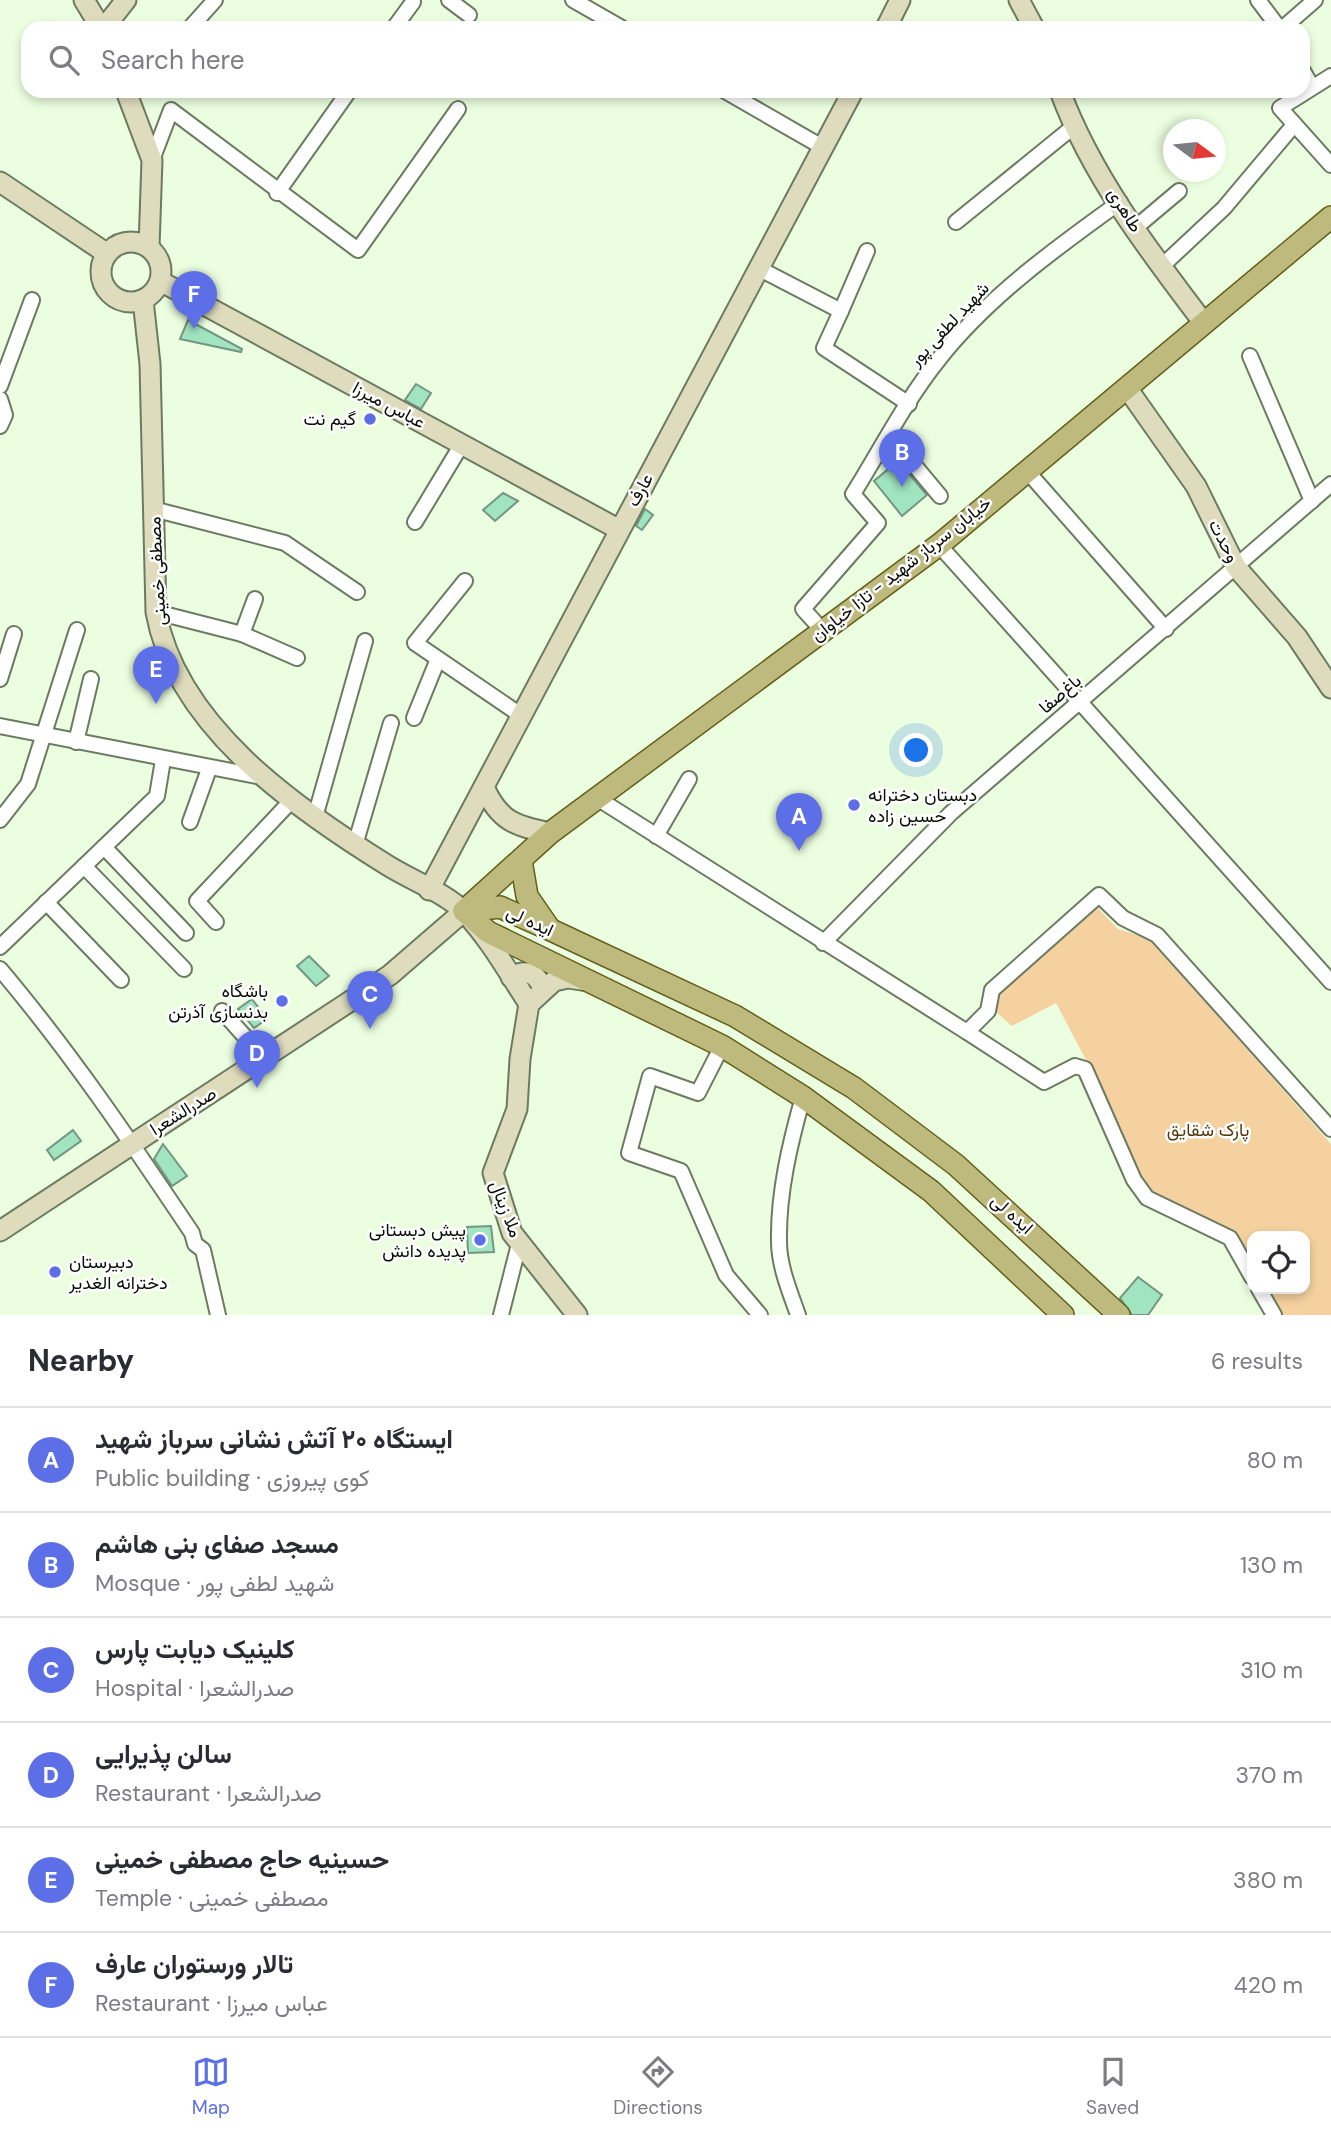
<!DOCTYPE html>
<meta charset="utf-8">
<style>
body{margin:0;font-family:"DM Sans",Vazirmatn,sans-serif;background:#f2f2f3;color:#2b2b33}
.controls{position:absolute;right:21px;bottom:21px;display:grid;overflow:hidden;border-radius:14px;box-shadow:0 4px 10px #0003}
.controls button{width:63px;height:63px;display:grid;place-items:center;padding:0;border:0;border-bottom:2px solid #e1e1e2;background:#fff;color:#2b2b33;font:35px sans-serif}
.compass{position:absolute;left:1163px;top:119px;width:63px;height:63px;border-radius:50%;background:#fff;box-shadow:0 4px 10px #0003;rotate:105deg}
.you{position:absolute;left:917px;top:751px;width:24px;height:24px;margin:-18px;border:5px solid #fff;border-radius:50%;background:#1a73e8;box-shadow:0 0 0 10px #1a73e833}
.badge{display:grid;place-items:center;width:46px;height:46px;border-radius:50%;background:#5c6fe6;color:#fff;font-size:23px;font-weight:700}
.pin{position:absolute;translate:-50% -58px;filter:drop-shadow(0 2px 4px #0008)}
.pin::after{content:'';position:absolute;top:37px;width:24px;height:21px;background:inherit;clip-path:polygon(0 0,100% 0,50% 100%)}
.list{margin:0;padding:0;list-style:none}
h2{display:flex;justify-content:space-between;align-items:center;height:91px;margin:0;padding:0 28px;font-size:30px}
h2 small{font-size:23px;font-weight:400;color:#7c7c81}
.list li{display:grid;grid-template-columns:46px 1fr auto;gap:21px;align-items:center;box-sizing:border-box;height:105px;padding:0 28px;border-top:2px solid #e1e1e2}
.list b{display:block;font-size:26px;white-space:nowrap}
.list p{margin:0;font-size:23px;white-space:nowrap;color:#7c7c81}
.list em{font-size:23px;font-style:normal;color:#7c7c81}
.icon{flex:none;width:38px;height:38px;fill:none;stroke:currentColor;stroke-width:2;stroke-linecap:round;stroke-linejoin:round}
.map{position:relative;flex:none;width:1331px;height:1315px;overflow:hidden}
.search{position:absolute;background:#fff;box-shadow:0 4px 10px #0003;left:21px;right:21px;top:21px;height:77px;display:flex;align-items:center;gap:18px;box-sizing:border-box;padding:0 24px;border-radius:21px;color:#7c7c81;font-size:26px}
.sheet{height:721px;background:#fff}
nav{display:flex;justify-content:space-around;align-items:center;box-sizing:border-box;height:98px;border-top:2px solid #e1e1e2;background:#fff;font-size:19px;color:#7c7c81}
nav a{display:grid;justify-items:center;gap:4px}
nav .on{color:#5c6fe6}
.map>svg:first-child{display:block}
</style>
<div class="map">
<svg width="1331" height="1315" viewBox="0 0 1331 1315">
<rect width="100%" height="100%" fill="#ebfedf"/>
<!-- green -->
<path fill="#f4d19e" d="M1097 907 1118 929 1150 939 1331 1144V1315H1281L1267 1289H1305V1236H1252V1262L1238 1235 1152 1196 1139 1179 1085 1058 1056 1003 1012 1026 995 1011 998 996Z"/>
<!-- building -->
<g fill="#a0e4c0" stroke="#759584" stroke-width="2">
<path d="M188 320 242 349 241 352 180 339Z"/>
<path d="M416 384 431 393 421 409 405 400Z"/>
<path d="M898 461 927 495 902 516 874 481Z"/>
<path d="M503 493 518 501 495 521 483 510Z"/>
<path d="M645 509 653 515 642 530 636 526Z"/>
<path d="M309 956 329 976 316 986 297 966Z"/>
<path d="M252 999 267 1019 254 1028 238 1009Z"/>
<path d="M73 1130 81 1141 54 1160 47 1150Z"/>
<path d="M163 1144 187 1176 172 1186 154 1159Z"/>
<path d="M491 1226 494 1252 468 1253 467 1227Z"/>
<path d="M1138 1277 1162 1295 1148 1315H1132L1120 1298Z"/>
</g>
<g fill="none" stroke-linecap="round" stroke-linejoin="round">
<defs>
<g id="street">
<path d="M449 0 469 15"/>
<path d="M573 0 622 28"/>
<path d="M1258 0 1279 28"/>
<path d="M190 28 215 0"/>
<path d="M394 28 413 2"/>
<path d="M1283 28 1315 0"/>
<path d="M1303 71 1312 87"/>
<path d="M1331 76 1280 108 1331 165"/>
<path d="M725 91 824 148"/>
<path d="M152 160 171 110 358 250 458 109"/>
<path d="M277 193 349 91"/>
<path d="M956 222 1073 127"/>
<path d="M1135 228 1179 191"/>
<path d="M1161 267 1224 208 1293 126"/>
<path d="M760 269 841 311 824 348 909 404"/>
<path d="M841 311 867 251"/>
<path d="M1250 356 1312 501"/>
<path d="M0 386 32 300"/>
<path d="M0 399 5 415 0 426"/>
<path d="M890 436 940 496"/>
<path d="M1027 471 1166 629"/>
<path d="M153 509 285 543 357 592"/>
<path d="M415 522 462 444"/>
<path d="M939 545 1331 982"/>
<path d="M465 581 415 643 522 716"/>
<path d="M156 612 242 634 255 599"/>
<path d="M823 631 803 609 878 523 853 494C881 449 906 400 939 359 988 297 1056 248 1120 202"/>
<path d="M242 634 297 658"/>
<path d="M0 679 14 634"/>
<path d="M414 718 438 659"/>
<path d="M0 726 262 777"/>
<path d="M76 742 91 679"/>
<path d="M597 798 967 1032 988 1011 992 990 1099 895 1123 918 1157 935 1331 1129"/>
<path d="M315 817 365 641"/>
<path d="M0 820 28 784 77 630"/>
<path d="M190 822 209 769"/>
<path d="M656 836 689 779"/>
<path d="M355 845 391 723"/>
<path d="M104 847 186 933"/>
<path d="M84 866 184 969"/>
<path d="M46 902 121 980"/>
<path d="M216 922 197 901 292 800"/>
<path d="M823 943 951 813 1331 484"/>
<path d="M0 947 157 796 163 760"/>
<path d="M0 969C71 1053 131 1142 192 1233L195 1244 203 1250 218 1315"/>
<path d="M222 1011 264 1058"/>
<path d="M967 1032 1044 1082 1075 1066 1085 1069 1134 1180 1147 1198 1230 1238 1252 1277"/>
<path d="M722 1046 698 1093 650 1076 629 1153 681 1171 726 1275 760 1315"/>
<path d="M1259 1289 1274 1315"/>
<path d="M501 1315 519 1244"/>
<path d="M798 1315C790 1292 779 1266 779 1242 778 1193 790 1143 803 1097"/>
</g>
<g id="secondary">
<path d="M84 0 101 28"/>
<path d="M1019 0 1034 28"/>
<path d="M104 28 126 0"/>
<path d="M886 28 900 0"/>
<path d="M126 91 152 160 149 247"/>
<path d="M1060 91C1091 175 1149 251 1203 322"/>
<path d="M0 182 106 253"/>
<circle cx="131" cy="272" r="30"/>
<path d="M160 281 618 529"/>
<path d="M143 300 150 364 156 612C176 725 295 808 387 865 409 879 447 894 464 912 488 936 510 975 529 1004"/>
<path d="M1127 388 1196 486 1236 567 1297 637 1331 688"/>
<path d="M484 787C499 821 515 826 550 833"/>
<path d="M429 890 853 91"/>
<path d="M511 977C526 969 536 972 543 988"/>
<path d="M0 1231 390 975 464 911"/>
<path d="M577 1315 512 1233 493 1173 517 1109 520 1059 529 1004 554 981 568 978 588 981"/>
</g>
<g id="primary">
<path d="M521 860 527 896 549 928"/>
<path d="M464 911 550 833 939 545 1331 217"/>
<path d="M464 911 500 907 551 930 735 1016 854 1088 956 1165 1119 1315"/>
<path d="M464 911 488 932 722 1046 803 1097 931 1191 1063 1315"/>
</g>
</defs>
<!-- street casing -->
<use href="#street" stroke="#6b7b61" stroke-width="18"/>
<!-- secondary casing -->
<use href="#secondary" stroke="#6b7b61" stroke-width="23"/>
<!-- primary casing -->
<use href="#primary" stroke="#625f1a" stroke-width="24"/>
<!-- street -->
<use href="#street" stroke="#fff" stroke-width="14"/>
<!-- secondary -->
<use href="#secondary" stroke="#dfdcbe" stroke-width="19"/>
<!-- primary -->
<use href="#primary" stroke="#beb97d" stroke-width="21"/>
</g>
<!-- markers -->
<g fill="#5c6fe6" stroke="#fff" stroke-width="2.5">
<circle cx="370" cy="419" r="7"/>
<circle cx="854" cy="805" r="7"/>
<circle cx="282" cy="1001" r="7"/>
<circle cx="480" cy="1240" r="7"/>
<circle cx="55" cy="1272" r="7"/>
</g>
<g text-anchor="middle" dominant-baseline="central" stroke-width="5" stroke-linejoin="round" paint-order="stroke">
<!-- street labels -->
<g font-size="18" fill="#080e05" stroke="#fff">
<text transform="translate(1125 210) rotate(58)">طاهری</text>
<text transform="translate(949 324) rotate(-47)">شهید لطفی پور</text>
<text transform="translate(389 405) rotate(28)">عباس میرزا</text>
<text transform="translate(640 490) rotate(-61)">عارف</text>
<text transform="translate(1224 541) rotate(63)">وحدت</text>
<text transform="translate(901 569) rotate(-38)">خیابان سرباز شهید - تازا خیاوان</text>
<text transform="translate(157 571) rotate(-93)">مصطفی خمینی</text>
<text transform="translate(1060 694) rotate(-41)">باغ‌صفا</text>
<text transform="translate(530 921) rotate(25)">ایده لى</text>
<text transform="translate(183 1111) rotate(-32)">صدرالشعرا</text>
<text transform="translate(506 1209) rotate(69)">ملا زینال</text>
<text transform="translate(1012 1214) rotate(42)">ایده لى</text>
</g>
<!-- poi labels -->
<g font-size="18" fill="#080e05" stroke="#fff" text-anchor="end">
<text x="356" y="419">گیم نت</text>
<text x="868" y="795" text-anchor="start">دبستان دخترانه<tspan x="868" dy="21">حسین زاده</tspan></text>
<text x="268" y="991">باشگاه<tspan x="268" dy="21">بدنسازی آذرتن</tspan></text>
<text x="466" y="1230">پیش دبستانی<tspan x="466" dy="21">پدیده دانش</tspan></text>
<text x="69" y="1262" text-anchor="start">دبیرستان<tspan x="69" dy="21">دخترانه الغدیر</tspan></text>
</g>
<!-- park labels -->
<g font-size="18" fill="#52380a" stroke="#fff">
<text x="1208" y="1130">پارک شقایق</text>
</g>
</g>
</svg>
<div class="controls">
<button><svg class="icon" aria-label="locate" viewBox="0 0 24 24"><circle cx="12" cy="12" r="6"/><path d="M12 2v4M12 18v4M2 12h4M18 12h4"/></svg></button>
</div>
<svg class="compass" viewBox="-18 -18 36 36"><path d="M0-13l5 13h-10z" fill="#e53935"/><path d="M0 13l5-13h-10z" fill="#7c7c81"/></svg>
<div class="you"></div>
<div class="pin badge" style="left:799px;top:851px">A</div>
<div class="pin badge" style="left:902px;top:487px">B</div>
<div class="pin badge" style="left:370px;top:1029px">C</div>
<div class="pin badge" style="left:257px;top:1088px">D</div>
<div class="pin badge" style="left:156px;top:704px">E</div>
<div class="pin badge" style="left:194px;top:329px">F</div>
<div class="search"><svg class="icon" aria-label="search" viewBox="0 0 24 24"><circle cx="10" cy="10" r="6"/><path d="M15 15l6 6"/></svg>Search here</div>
</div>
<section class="sheet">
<h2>Nearby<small>6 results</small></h2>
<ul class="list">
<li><span class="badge">A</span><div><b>ایستگاه ۲۰ آتش نشانی سرباز شهید</b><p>Public building · کوی پیروزی</p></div><em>80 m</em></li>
<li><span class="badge">B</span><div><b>مسجد صفای بنی هاشم</b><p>Mosque · شهید لطفی پور</p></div><em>130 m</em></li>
<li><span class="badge">C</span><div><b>کلینیک دیابت پارس</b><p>Hospital · صدرالشعرا</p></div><em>310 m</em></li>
<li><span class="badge">D</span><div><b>سالن پذیرایی</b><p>Restaurant · صدرالشعرا</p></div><em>370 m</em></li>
<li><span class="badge">E</span><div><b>حسینیه حاج مصطفی خمینی</b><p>Temple · مصطفی خمینی</p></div><em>380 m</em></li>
<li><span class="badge">F</span><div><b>تالار ورستوران عارف</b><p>Restaurant · عباس میرزا</p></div><em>420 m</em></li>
</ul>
</section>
<nav>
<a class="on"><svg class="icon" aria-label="map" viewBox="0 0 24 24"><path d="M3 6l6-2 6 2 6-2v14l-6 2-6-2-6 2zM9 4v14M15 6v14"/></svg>Map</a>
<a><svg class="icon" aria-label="directions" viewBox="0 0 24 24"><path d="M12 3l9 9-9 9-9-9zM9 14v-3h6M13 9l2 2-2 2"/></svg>Directions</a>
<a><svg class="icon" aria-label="saved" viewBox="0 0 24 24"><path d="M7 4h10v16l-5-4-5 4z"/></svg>Saved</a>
</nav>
